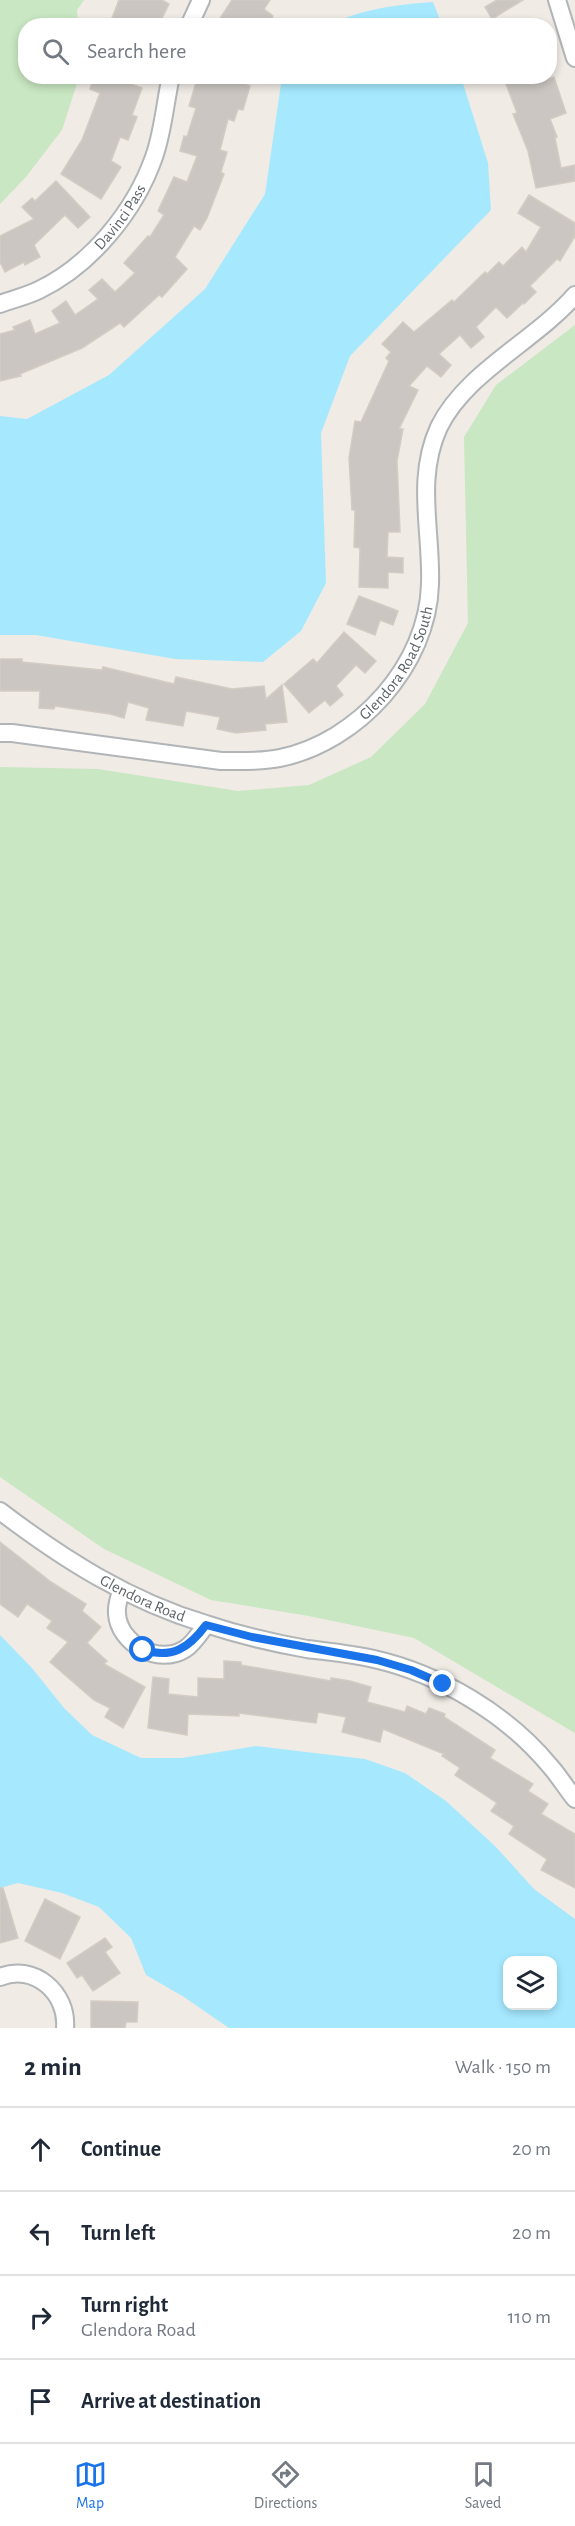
<!DOCTYPE html>
<meta charset="utf-8">
<style>
body{margin:0;font-family:"Alegreya Sans",sans-serif;background:#f2f2f3;color:#1f2937}
.controls{position:absolute;right:18px;bottom:18px;display:grid;overflow:hidden;border-radius:12px;box-shadow:0 3px 9px #0003}
.controls button{width:54px;height:54px;display:grid;place-items:center;padding:0;border:0;border-bottom:2px solid #e0e1e3;background:#fff;color:#1f2937;font:30px sans-serif}
.stop{position:absolute;width:18px;height:18px;margin:-14px;border:4px solid #1a73e8;border-radius:50%;background:#fff}
.stop.end{background:#1a73e8;border-color:#fff;box-shadow:0 2px 6px #0008}
.list{margin:0;padding:0;list-style:none}
h2{display:flex;justify-content:space-between;align-items:center;height:78px;margin:0;padding:0 24px;font-size:26px}
h2 small{font-size:20px;font-weight:400;color:#747a83}
.list li{display:grid;grid-template-columns:39px 1fr auto;gap:18px;align-items:center;box-sizing:border-box;height:84px;padding:0 24px;border-top:2px solid #e0e1e3}
.list b{display:block;font-size:22px;white-space:nowrap}
.list p{margin:0;font-size:20px;white-space:nowrap;color:#747a83}
.list em{font-size:20px;font-style:normal;color:#747a83}
.icon{flex:none;width:33px;height:33px;fill:none;stroke:currentColor;stroke-width:2;stroke-linecap:round;stroke-linejoin:round}
.map{position:relative;flex:none;width:575px;height:2028px;overflow:hidden}
.search{position:absolute;background:#fff;box-shadow:0 3px 9px #0003;left:18px;right:18px;top:18px;height:66px;display:flex;align-items:center;gap:15px;box-sizing:border-box;padding:0 21px;border-radius:24px;color:#747a83;font-size:22px}
.sheet{height:414px;background:#fff}
nav{display:flex;justify-content:space-around;align-items:center;box-sizing:border-box;height:84px;border-top:2px solid #e0e1e3;background:#fff;font-size:16px;color:#747a83}
nav a{display:grid;justify-items:center;gap:3px}
nav .on{color:#1a73e8}
.map>svg:first-child{display:block}
</style>
<div class="map">
<svg width="575" height="2028" viewBox="0 0 575 2028">
<rect width="100%" height="100%" fill="#f0ebe5"/>
<!-- green -->
<g fill="#c9e7c2">
<path d="M0 0H84L77 10 78 25 26 26V76L79 77 62 130 25 178 0 204Z"/>
<path d="M575 325V1733L414 1638 309 1616 211 1600 104 1549 0 1477V767L98 769 238 791 309 785 371 757 425 704 468 623 464 437 496 385Z"/>
</g>
<!-- water -->
<g fill="#a6e9ff" fill-rule="evenodd">
<path d="M433 2 442 25H331C358 9 402 4 433 2Z"/>
<path d="M282 77H461L488 163 491 210 350 356 321 433 326 583 301 631 263 662 175 659 36 635H0V416L27 419 109 375 205 289 265 194Z"/>
<path d="M0 1635 32 1668 64 1708 92 1735 141 1758H182L256 1746 365 1759 405 1773 446 1801 495 1846 534 1889 575 1919V2028H229L184 1997 146 1975 131 1938 99 1907 62 1893 18 1883 0 1888ZM508 1960H552V2006H508Z"/>
</g>
<!-- building -->
<g fill="#cbc6c1" stroke="#d4ccc3" stroke-width="1.5">
<path d="M119 0H162L169 4 158 26H109Z"/>
<path d="M232 0H270L264 9 273 16 267 26H215Z"/>
<path d="M497 0H523L492 19 485 7Z"/>
<path d="M94 76H130L128 83 142 88 132 115 137 117 128 140 120 137 111 161 121 167 101 199 61 174 82 140 100 93 90 89Z"/>
<path d="M198 76H223L250 86 243 110 238 109 234 121 228 119 220 150 227 152 221 172 224 174 207 218 200 230 194 226 175 257 187 269 162 297 159 295 124 327 120 323 82 348 20 374 21 376 0 381V334L15 330 13 327 30 320 35 334 60 323 52 311 66 301 75 315 98 299 89 290 102 279 115 292 135 273 124 263 148 236 150 237 164 215 158 211 174 177 187 182 197 156 180 151 184 136 187 137 196 108 189 106Z"/>
<path d="M503 76H539L541 82 554 77 566 113 550 119 557 137 555 138 561 168 575 165V181L536 188 528 151 513 114 517 113Z"/>
<path d="M56 181 90 217 78 228 65 215 34 245 40 257 25 265 24 262 5 272 0 262V236L34 219 22 207 32 198 35 201Z"/>
<path d="M529 195 575 223V236L560 261 557 259 530 286 536 292 524 304 523 303 507 318 496 307 476 327 484 337 471 348 460 335 439 354 451 365 441 377 427 366 409 386 418 390 399 429H403L397 461 400 532H388L387 557 403 558V573L388 572V588L359 587 360 548 354 547 355 510H352L349 458 355 421 361 422 389 361 386 358 391 352 382 344 403 322 414 332 452 300 454 302 485 272 487 274 499 262 503 266 522 247 526 252 541 227 518 213Z"/>
<path d="M359 596 398 611 393 625 380 620 375 635 347 624Z"/>
<path d="M344 632 376 661 365 673 356 665 336 686 343 695 330 706 325 700 309 713 284 684 313 659 317 663Z"/>
<path d="M0 659H22V662L102 670 103 667 174 684 176 677 232 689 264 686 266 699 282 685 287 722 265 724 266 730 236 733 217 729 220 717 186 711 183 726 146 720 149 708 128 702 124 718 110 714 55 706 54 709 39 708 40 691H0Z"/>
<path d="M0 1542 51 1582 86 1604 82 1611 101 1627 87 1643 107 1661 104 1664 145 1687 123 1728 105 1717 110 1708 94 1700 50 1662 68 1642 47 1628 52 1621 27 1604 18 1617 0 1604Z"/>
<path d="M224 1661 241 1662V1665L331 1681V1678L350 1681 371 1687 367 1702 405 1712 407 1706 426 1714 429 1708 445 1714 444 1717 495 1750 490 1758 533 1784 528 1791 548 1804 541 1814 575 1834V1888L541 1870 547 1859 509 1834 514 1826 491 1811 497 1803 455 1775 460 1768 442 1756 444 1754 383 1729 380 1742 342 1732 346 1717 318 1712 316 1723 239 1713V1716L188 1714 187 1735 148 1728 153 1677 169 1679 168 1694 198 1697V1678L224 1679Z"/>
<path d="M0 1888H3L18 1938 0 1943Z"/>
<path d="M45 1899 80 1917 60 1959 25 1941Z"/>
<path d="M105 1938 112 1947 105 1952 120 1973 93 1991 82 1975 77 1978 67 1963Z"/>
<path d="M91 2001 138 2002 137 2022H126L125 2028H91Z"/>
</g>
<g fill="none" stroke-linecap="round" stroke-linejoin="round">
<defs>
<g id="street">
<path d="M557 0 575 58"/>
<path d="M189 26 201 0"/>
<path id="s1" d="M0 304C13 299 27 296 39 290 91 265 135 211 154 157 163 132 165 103 171 76"/>
<path id="s2" d="M0 733H12L221 761C241 761 261 762 280 758 358 742 428 665 430 584 432 531 415 479 439 427 466 372 535 341 575 295"/>
<path id="s3" d="M0 1511C63 1559 129 1601 206 1624 239 1635 273 1643 307 1649 330 1652 352 1654 374 1659 440 1674 507 1714 550 1766 559 1776 566 1788 575 1799"/>
<path d="M121 1591C119 1598 116 1606 117 1614 119 1643 158 1666 185 1649 193 1644 200 1633 206 1625"/>
<path d="M0 1977C34 1963 68 1993 65 2028"/>
</g>
</defs>
<!-- street casing -->
<use href="#street" stroke="#b1b5b8" stroke-width="20"/>
<!-- street -->
<use href="#street" stroke="#fff" stroke-width="16"/>
</g>
<g fill="none" stroke-linecap="round" stroke-linejoin="round">
<!-- route -->
<path stroke="#1a73e8" stroke-width="8" d="M143 1650C172 1659 189 1648 206 1625L252 1637 377 1660 411 1670 443 1684"/>
</g>
<g text-anchor="middle" dominant-baseline="central" stroke-width="4.5" stroke-linejoin="round" paint-order="stroke">
<!-- street labels -->
<g font-size="16" fill="#5d6366" stroke="#fff">
<text stroke="none"><textPath href="#s1" startOffset="152">Davinci Pass</textPath></text>
<text stroke="none"><textPath href="#s2" startOffset="440">Glendora Road South</textPath></text>
<text stroke="none"><textPath href="#s3" startOffset="168">Glendora Road</textPath></text>
</g>
</g>
</svg>
<div class="controls">
<button><svg class="icon" aria-label="layers" viewBox="0 0 24 24"><path d="M12 4l9 5-9 5-9-5zM3 14l9 5 9-5"/></svg></button>
</div>
<div class="stop" style="left:143px;top:1650px"></div>
<div class="stop end" style="left:443px;top:1684px"></div>
<div class="search"><svg class="icon" aria-label="search" viewBox="0 0 24 24"><circle cx="10" cy="10" r="6"/><path d="M15 15l6 6"/></svg>Search here</div>
</div>
<section class="sheet">
<h2>2 min<small>Walk · 150 m</small></h2>
<ul class="list">
<li><svg class="icon" aria-label="ahead" viewBox="0 0 24 24"><path d="M12 20V5M6 11l6-6 6 6"/></svg><div><b>Continue</b></div><em>20 m</em></li>
<li><svg class="icon" aria-label="left" viewBox="0 0 24 24"><path d="M17 20v-9H6M10 6l-5 5 5 5"/></svg><div><b>Turn left</b></div><em>20 m</em></li>
<li><svg class="icon" aria-label="right" viewBox="0 0 24 24"><path d="M7 20v-9h11M14 6l5 5-5 5"/></svg><div><b>Turn right</b><p>Glendora Road</p></div><em>110 m</em></li>
<li><svg class="icon" aria-label="arrive" viewBox="0 0 24 24"><path d="M6 21V4h12l-3 4 3 4H6"/></svg><div><b>Arrive at destination</b></div></li>
</ul>
</section>
<nav>
<a class="on"><svg class="icon" aria-label="map" viewBox="0 0 24 24"><path d="M3 6l6-2 6 2 6-2v14l-6 2-6-2-6 2zM9 4v14M15 6v14"/></svg>Map</a>
<a><svg class="icon" aria-label="directions" viewBox="0 0 24 24"><path d="M12 3l9 9-9 9-9-9zM9 14v-3h6M13 9l2 2-2 2"/></svg>Directions</a>
<a><svg class="icon" aria-label="saved" viewBox="0 0 24 24"><path d="M7 4h10v16l-5-4-5 4z"/></svg>Saved</a>
</nav>
